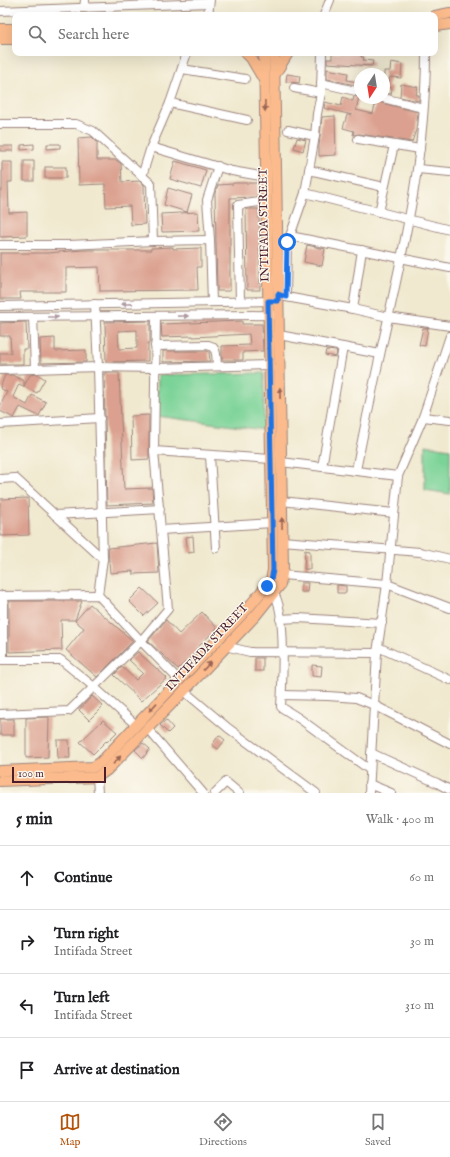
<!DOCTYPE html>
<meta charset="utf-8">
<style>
body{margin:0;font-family:"IM FELL English",serif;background:#f6f6f6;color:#202124}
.compass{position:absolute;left:354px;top:68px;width:36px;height:36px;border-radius:50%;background:#fff;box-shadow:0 4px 16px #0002;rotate:192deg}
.scale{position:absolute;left:12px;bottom:10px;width:94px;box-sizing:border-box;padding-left:4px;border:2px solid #4a1f2b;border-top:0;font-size:11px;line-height:14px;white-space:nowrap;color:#4a1f2b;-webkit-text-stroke:3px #fbf7ec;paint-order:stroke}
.stop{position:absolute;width:12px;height:12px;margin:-9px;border:3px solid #1a73e8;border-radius:50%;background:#fff}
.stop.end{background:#1a73e8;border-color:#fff;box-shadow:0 1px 4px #0008}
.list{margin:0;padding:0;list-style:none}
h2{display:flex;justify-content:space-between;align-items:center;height:52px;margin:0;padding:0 16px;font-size:17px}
h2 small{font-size:13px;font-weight:400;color:#757577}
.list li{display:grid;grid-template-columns:26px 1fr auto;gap:12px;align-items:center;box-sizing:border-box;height:64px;padding:0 16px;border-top:1px solid #e0e0e0}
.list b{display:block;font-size:15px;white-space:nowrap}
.list p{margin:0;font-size:13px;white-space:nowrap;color:#757577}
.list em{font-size:13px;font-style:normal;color:#757577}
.icon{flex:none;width:22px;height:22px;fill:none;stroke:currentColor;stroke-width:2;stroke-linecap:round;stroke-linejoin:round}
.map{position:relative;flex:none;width:450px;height:793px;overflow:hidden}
.search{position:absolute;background:#fff;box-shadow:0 4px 16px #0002;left:12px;right:12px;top:12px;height:44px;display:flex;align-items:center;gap:10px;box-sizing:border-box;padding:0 14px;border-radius:8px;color:#757577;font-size:15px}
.sheet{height:308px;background:#fff}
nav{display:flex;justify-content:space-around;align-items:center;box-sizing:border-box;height:56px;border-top:1px solid #e0e0e0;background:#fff;font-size:11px;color:#757577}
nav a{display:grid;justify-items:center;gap:2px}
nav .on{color:#b45309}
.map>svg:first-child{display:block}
</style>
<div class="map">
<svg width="450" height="793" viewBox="0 0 450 793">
<rect width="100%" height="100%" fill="#fbf7ec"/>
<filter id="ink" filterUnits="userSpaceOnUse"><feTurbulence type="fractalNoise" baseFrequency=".025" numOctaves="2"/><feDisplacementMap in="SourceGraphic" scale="8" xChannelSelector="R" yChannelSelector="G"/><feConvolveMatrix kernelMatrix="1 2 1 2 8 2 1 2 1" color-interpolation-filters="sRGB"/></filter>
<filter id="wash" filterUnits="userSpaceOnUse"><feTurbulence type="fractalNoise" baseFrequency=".012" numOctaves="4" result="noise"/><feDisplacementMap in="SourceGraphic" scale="16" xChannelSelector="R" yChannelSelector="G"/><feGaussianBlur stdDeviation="0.9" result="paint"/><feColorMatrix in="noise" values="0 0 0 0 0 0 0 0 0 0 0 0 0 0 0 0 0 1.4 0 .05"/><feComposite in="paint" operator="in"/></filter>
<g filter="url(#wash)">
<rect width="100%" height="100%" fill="#f0e9cf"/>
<!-- green -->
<g fill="#7cd398" stroke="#637962">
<path d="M264 373V430L157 416 158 375Z"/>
<path d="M425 445 450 449V494L425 490Z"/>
</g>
<g id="blocks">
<!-- building -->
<g fill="#dba08f" fill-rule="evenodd">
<path d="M332 53H361V57H364L363 60 373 61 372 66 327 63V59H332Z"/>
<path d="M391 62 402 64 401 78 390 77 388 87 392 88 391 94 384 93V71H390Z"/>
<path d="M327 69 348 73 347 80 358 82V80L360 81V86L327 79Z"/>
<path d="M287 74 300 76 299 83 286 82Z"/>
<path d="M401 84 418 87 416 95H419V101L400 97Z"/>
<path d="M354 96 359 97 356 110 373 114 375 105 370 103 371 98 378 99 382 103 418 112 416 130 412 142 359 134 353 135 354 131 343 128 347 115H352L324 108 325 102 341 106 343 97 353 101Z"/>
<path d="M335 116 336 155 319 156V146L322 117Z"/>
<path d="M92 137 97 142V160H116L121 164 122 182 139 181 144 185 145 224 131 225 130 206 106 207 105 184 79 185 78 138Z"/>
<path d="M297 138 306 140 303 151 294 148Z"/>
<path d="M34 144V149L21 150V145Z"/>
<path d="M47 144H60V148L47 149Z"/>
<rect x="0" y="146" width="13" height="5"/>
<rect x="24" y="161" width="10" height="20"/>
<path d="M175 161 206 170 201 188 170 179Z"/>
<path d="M2 162H12V182H8L9 213 27 212V236L0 237V190H2Z"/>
<rect x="45" y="167" width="21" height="11"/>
<path d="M233 183H258V197L230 198V291H217L215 193 218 185 233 184Z"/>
<path d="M168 188 192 195 187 212 164 205Z"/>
<path d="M246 209H259L260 290H247Z"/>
<path d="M198 212 199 231 162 232 161 214Z"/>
<path d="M307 245 325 249 322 266 304 262Z"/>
<path d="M173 247V249L201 248V267H197L198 290 100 291 99 267 66 268V292H20L21 299H0V253H48L82 250H151V248Z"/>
<path d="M150 321V343H148V361L106 362 105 322ZM137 330V348L119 349 118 331Z"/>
<path d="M242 321V324H262L263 351 243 352V360H222V346L250 345 249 334 193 337V336L162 337 161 324Z"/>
<path d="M26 322 27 349H23V364H0V353H11L10 336H0V323Z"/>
<path d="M423 328H428L425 346 419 345Z"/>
<path d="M55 338V351L86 350V362L41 363 40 339Z"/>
<path d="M326 350 337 351 336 357 325 355Z"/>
<path d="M163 351H207L209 352 210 361 163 362Z"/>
<path d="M104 373H119L124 489 152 488 153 503 107 505Z"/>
<path d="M37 374 45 379 37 393 19 384 13 397 27 405 32 395 46 402 39 416 20 407 14 418 0 411V406L7 392 0 388 5 375H12L24 381V386L30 375Z"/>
<path d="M149 415V459L132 460 131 416Z"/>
<path d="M28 498 29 535 0 536V499Z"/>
<path d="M193 536 194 552 188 553 186 537Z"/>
<path d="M157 543 159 573 133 574V571L110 573 108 548Z"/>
<path d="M305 550 310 551V569H304Z"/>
<path d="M301 583H308L307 592H301Z"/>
<path d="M337 585 346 586V593H337Z"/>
<path d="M142 588 158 603 144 616 129 601Z"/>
<path d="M9 601H82L75 620H61L62 650 9 652Z"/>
<path d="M90 604 133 641 97 677 66 650 84 628 75 621Z"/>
<path d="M202 612 217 628 195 650 197 651 178 669 148 641 166 620 179 634Z"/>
<path d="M138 652 167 678 141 701 114 675 122 667 136 680 143 673 129 660Z"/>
<rect x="255" y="658" width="8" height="13"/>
<path d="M312 665 322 666 321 677 312 676Z"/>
<path d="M92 696 103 706 89 720 79 710Z"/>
<path d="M49 717 48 757 26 758V718Z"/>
<rect x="0" y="719" width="14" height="16"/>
<path d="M103 720 117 732 107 742 106 741 93 754 80 742Z"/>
<path d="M166 720 173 728 168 733 160 725Z"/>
<path d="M219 735 225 740 218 749 212 745Z"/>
<path d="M57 740H69L70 758H58Z"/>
<path d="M143 743 150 749 143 758 135 750Z"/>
</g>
</g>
</g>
<g filter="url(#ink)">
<use href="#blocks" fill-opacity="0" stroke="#9d847d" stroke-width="1"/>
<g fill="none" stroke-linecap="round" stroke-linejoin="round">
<defs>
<g id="minor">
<path d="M84 8 85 0"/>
<path d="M0 11 209 3"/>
<path d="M208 15 210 0"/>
<path d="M324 15 330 0"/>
<path d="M322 53 321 93 317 114 315 136 305 193 290 236 450 268"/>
<path d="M182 69 245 79"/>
<path d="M321 83 360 92"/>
<path d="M294 88 321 93"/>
<path d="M383 98 423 108"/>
<path d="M170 103 247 120"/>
<path d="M0 124H76L93 131 151 184 153 241"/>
<path d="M288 130 315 136"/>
<path d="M358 139 420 149"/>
<path d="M151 147 170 103 187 53"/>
<path d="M418 169 450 172"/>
<path d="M309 170 384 187"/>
<path d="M142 176 151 147 232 171 266 177"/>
<path d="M305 193 450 230"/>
<path d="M379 212 394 145"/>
<path d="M210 240 207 200 218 166"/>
<path d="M0 245H69L153 241 210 240 212 302"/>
<path d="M278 294 286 297 353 309 388 317 450 326"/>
<path d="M286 297 287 242 290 236"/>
<path d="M240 301 238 205 266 201"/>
<path d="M95 304 98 367 103 559 98 595"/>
<path d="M0 306 273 301"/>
<path d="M353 309 362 250"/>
<path d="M0 317 273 315"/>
<path d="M33 317 35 368"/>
<path d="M279 335 380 354"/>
<path d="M155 346 208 345C218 347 216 358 217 366"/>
<path d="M0 370 98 367 155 368 269 365"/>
<path d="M423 417 450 420"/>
<path d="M0 424 100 418"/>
<path d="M154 451 271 459"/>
<path d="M210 456 216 548"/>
<path d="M281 462 398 476"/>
<path d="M322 467 343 347"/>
<path d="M356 470C365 426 374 381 384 337 405 243 426 150 426 53"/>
<path d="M0 479 15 478 103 559"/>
<path d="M281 501 394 513"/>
<path d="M55 515 160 509"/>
<path d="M161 530 272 523"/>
<path d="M282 541 420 552 450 559"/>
<path d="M282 575 387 584 450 608"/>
<path d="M271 590C288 604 282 684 281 707L300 719 370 770"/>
<path d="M0 596 98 595 141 641 179 680"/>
<path d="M280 619 298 618 382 623"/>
<path d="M225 646 250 652 377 653"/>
<path d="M378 647 450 680"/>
<path d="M0 660H61L94 687 136 725"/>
<path d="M3 660V595"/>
<path d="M184 691 228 728 316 793"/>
<path d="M282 695 328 696 356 698 374 705 450 744"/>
<path d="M0 714 69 711 141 641 168 609 154 451 156 316"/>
<path d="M147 728 203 793"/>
<path d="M371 753 437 783 450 790"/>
<path d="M97 777 98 793"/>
<path d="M369 784 391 793"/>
<path d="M215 793 226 782 239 793"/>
<path d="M369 793 377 653 387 584 398 476 422 420 450 336"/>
</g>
<g id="major">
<path d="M435 16 450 13"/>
<path d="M435 26 450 24"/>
<path d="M0 29H15"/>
<path d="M0 39H15"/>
<path d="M246 53 251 58 264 80"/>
<path d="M275 74 288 53"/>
<path d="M0 771 94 767 101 762 248 608 271 580 273 570 264 53"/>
<path d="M0 781 97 777 107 770 184 691 256 615 280 585 283 568 274 53"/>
</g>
</defs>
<!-- minor casing -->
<use href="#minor" stroke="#9d847d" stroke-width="10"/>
<!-- major casing -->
<use href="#major" stroke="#9d847d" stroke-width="12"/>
<!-- minor -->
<use href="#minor" stroke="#fff" stroke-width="8"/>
<!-- major -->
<use href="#major" stroke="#fbbb8c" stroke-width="10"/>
</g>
<!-- one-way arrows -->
<defs><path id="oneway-solid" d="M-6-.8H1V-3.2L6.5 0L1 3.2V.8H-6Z"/></defs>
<g fill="#9a6557">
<use href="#oneway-solid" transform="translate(265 106) rotate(89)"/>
<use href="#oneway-solid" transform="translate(280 393) rotate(-91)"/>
<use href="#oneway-solid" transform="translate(282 523) rotate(-91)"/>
<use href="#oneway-solid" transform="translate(207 666) rotate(-47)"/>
<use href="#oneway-solid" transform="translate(153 707) rotate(133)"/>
<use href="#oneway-solid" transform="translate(117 760) rotate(-47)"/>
</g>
<g fill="#ae9aa0">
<use href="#oneway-solid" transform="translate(127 304) rotate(179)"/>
<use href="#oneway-solid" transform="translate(183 316) rotate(-1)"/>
<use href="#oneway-solid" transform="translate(53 317)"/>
</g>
</g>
<g fill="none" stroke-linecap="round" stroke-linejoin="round" filter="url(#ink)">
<!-- route -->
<path stroke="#1a73e8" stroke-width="5" d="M267 586 271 580 273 570 268 301H278V294L286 297 287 242"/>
</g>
<g text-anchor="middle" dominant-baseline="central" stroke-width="3" stroke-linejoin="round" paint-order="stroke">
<!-- street labels -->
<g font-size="12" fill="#4a1f2b" stroke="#fbf7ec">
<text transform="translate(264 225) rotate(-91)">INTIFADA STREET</text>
<text transform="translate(207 647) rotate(-47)">INTIFADA STREET</text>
</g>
</g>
</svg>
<svg class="compass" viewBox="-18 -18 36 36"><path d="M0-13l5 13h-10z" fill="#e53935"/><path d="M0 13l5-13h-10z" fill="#757577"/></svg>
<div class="scale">100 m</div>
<div class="stop" style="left:287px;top:242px"></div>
<div class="stop end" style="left:267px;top:586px"></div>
<div class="search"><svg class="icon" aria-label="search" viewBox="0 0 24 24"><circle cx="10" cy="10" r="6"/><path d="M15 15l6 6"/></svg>Search here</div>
</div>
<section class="sheet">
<h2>5 min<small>Walk · 400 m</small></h2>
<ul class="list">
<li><svg class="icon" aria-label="ahead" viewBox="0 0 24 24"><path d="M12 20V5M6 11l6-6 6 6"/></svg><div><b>Continue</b></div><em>60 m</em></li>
<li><svg class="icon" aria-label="right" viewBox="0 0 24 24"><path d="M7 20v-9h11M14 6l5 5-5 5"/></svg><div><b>Turn right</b><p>Intifada Street</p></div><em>30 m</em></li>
<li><svg class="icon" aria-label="left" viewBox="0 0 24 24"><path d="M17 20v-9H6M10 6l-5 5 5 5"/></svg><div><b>Turn left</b><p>Intifada Street</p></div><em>310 m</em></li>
<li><svg class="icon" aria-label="arrive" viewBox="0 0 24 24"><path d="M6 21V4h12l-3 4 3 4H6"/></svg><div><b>Arrive at destination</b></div></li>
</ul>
</section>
<nav>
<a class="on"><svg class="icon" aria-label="map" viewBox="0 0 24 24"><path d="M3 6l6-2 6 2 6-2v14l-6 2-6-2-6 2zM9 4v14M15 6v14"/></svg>Map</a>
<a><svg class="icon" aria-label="directions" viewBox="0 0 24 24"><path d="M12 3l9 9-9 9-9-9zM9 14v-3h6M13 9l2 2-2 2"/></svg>Directions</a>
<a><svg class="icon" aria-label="saved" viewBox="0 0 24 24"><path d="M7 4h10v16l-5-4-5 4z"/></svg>Saved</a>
</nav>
